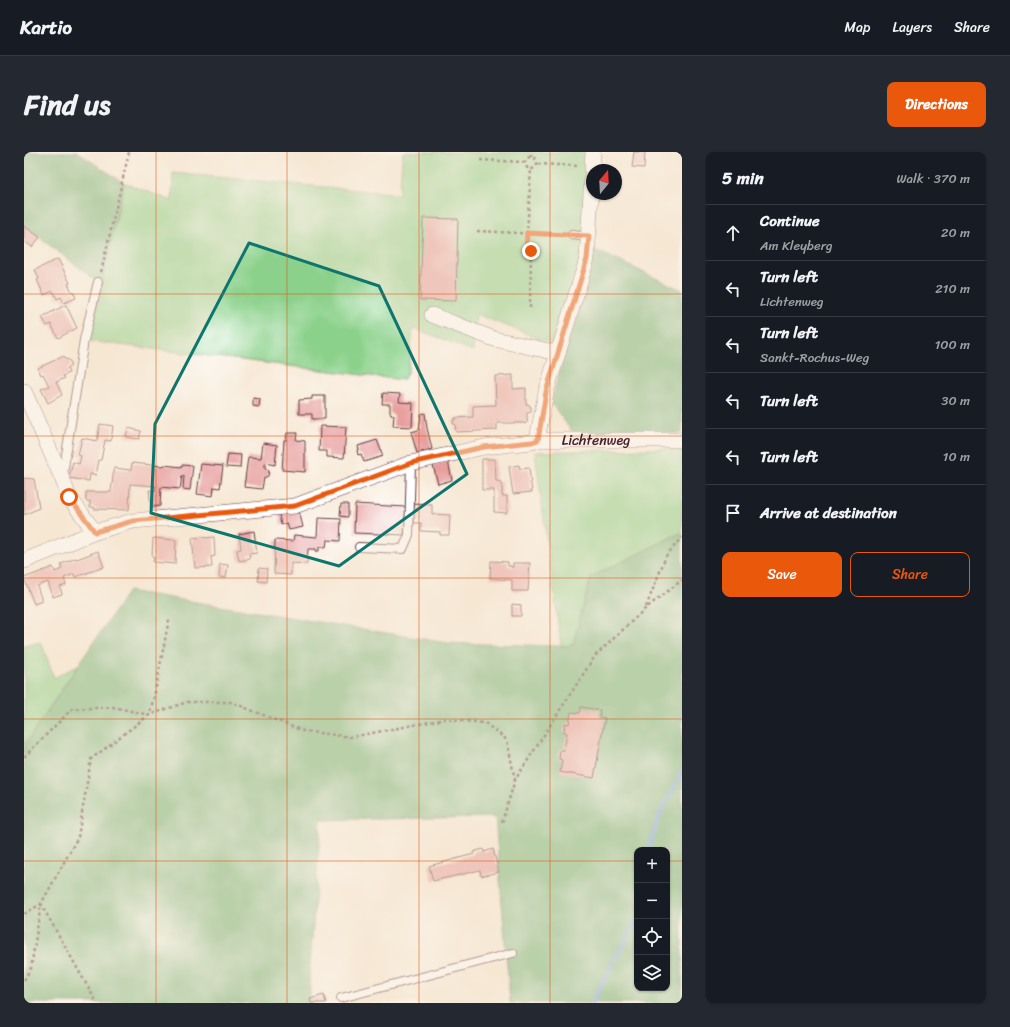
<!DOCTYPE html>
<meta charset="utf-8">
<style>
body{margin:0;font-family:Sriracha,sans-serif;background:#242831;color:#f1f3f6}
.controls{position:absolute;right:12px;bottom:12px;display:grid;overflow:hidden;border-radius:8px;box-shadow:0 1px 3px #0004}
.controls button{width:36px;height:36px;display:grid;place-items:center;padding:0;border:0;border-bottom:1px solid #363941;background:#171b24;color:#f1f3f6;font:20px sans-serif}
.compass{position:absolute;left:562px;top:12px;width:36px;height:36px;border-radius:50%;background:#171b24;box-shadow:0 1px 3px #0004;rotate:18deg}
.stop{position:absolute;width:12px;height:12px;margin:-9px;border:3px solid #ea580c;border-radius:50%;background:#fff}
.stop.end{background:#ea580c;border-color:#fff;box-shadow:0 1px 4px #0008}
.list{margin:0;padding:0;list-style:none}
h2{display:flex;justify-content:space-between;align-items:center;height:52px;margin:0;padding:0 16px;font-size:17px}
h2 small{font-size:13px;font-weight:400;color:#9ea1a6}
.list li{display:grid;grid-template-columns:26px 1fr auto;gap:12px;align-items:center;box-sizing:border-box;height:56px;padding:0 16px;border-top:1px solid #363941}
.list b{display:block;font-size:15px;white-space:nowrap}
.list p{margin:0;font-size:13px;white-space:nowrap;color:#9ea1a6}
.list em{font-size:13px;font-style:normal;color:#9ea1a6}
.actions{display:flex;gap:8px;padding:12px 16px}
.actions a{flex:1;padding:9px 0;border:1px solid #ea580c;border-radius:8px;text-align:center;font-size:14px;color:#ea580c}
.actions .main{background:#ea580c;color:#fff}
.icon{flex:none;width:22px;height:22px;fill:none;stroke:currentColor;stroke-width:2;stroke-linecap:round;stroke-linejoin:round}
.map{position:relative;flex:none;width:658px;height:851px;overflow:hidden;border-radius:8px}
header{display:flex;align-items:center;gap:24px;box-sizing:border-box;height:56px;padding:0 20px;background:#171b24;border-bottom:1px solid #363941}
header strong{font-size:19px}
nav{display:flex;gap:22px;margin-inline-start:auto;font-size:14px}
.intro{display:flex;align-items:center;justify-content:space-between;box-sizing:border-box;height:96px;padding:0 24px}
h1{margin:0;font-size:28px}
.button{padding:10px 18px;border-radius:8px;background:#ea580c;color:#fff;font-size:14px;font-weight:700}
main{display:flex;gap:24px;padding:0 24px}
aside{flex:1;background:#171b24;border-radius:8px;box-shadow:0 1px 3px #0004}
.map>svg:first-child{display:block}
</style>
<header>
<strong>Kartio</strong>
<nav><a>Map</a><a>Layers</a><a>Share</a></nav>
</header>
<div class="intro"><h1>Find us</h1><a class="button">Directions</a></div>
<main>
<div class="map">
<svg width="658" height="851" viewBox="0 0 658 851">
<rect width="100%" height="100%" fill="#fff"/>
<filter id="ink" filterUnits="userSpaceOnUse"><feTurbulence type="fractalNoise" baseFrequency=".025" numOctaves="2"/><feDisplacementMap in="SourceGraphic" scale="8" xChannelSelector="R" yChannelSelector="G"/><feConvolveMatrix kernelMatrix="1 2 1 2 8 2 1 2 1" color-interpolation-filters="sRGB"/></filter>
<filter id="wash" filterUnits="userSpaceOnUse"><feTurbulence type="fractalNoise" baseFrequency=".012" numOctaves="4" result="noise"/><feDisplacementMap in="SourceGraphic" scale="16" xChannelSelector="R" yChannelSelector="G"/><feGaussianBlur stdDeviation="0.9" result="paint"/><feColorMatrix in="noise" values="0 0 0 0 0 0 0 0 0 0 0 0 0 0 0 0 0 1.4 0 .05"/><feComposite in="paint" operator="in"/></filter>
<g filter="url(#wash)">
<rect width="100%" height="100%" fill="#f6e7d3"/>
<!-- green -->
<g fill="#8cd18b" stroke="#6b785b">
<path d="M379 0H573L569 88 529 192 452 162 449 199 395 178 389 177 384 219 379 228 64 189 100 31 148 49 149 21 375 42Z"/>
<path d="M658 296V380L567 425 549 493 537 494 511 300Z"/>
<path d="M17 490 30 526 54 513 0 594V494Z"/>
</g>
<!-- forest -->
<g fill="#71b377" stroke="#5e6951" fill-rule="evenodd">
<path d="M0 0H53L100 31 77 132 0 74Z"/>
<path d="M569 97 658 138V281L550 282 527 251Z"/>
<path d="M658 380V851H486L471 665 297 668 285 827 287 851H0V594L104 439 424 491 537 494 549 493 567 425ZM613 698H643V836H613Z"/>
</g>
<g fill="none" stroke-linecap="round" stroke-linejoin="round">
<!-- stream -->
<g stroke="#70a1da" stroke-width="4.5">
<path d="M624 698 635 664 658 620"/>
<path d="M568 851 577 833 613 768"/>
</g>
</g>
<g id="blocks">
<!-- building -->
<g fill="#e79e9d">
<path d="M610 0H621L620 16 608 15Z"/>
<path d="M399 66 434 67 432 149 396 148Z"/>
<path d="M0 74 16 85 8 95 0 89Z"/>
<path d="M34 107 46 131 44 132 48 140 49 139 52 146 40 151 37 145 33 147 29 139 20 143 13 128 15 127 11 118Z"/>
<path d="M42 153 53 176 34 186 27 172 23 174 18 165Z"/>
<path d="M40 204 41 207 45 208 47 211 46 215 43 216 45 221 39 224 41 226 32 230 38 243 24 251 17 237 25 234 19 222 17 223 14 216Z"/>
<path d="M489 223V237L502 236V252H504L507 255V259L504 261H503V268L504 269 501 272 500 271H473V278L432 280 431 272H429V268H431V266L449 265V254L472 253 471 224Z"/>
<path d="M359 241 376 242 375 250 389 251 388 275 369 274 370 263H368V262L366 261V252H358Z"/>
<path d="M288 244H301V267H288V262H275V248L288 247Z"/>
<path d="M229 246 236 247 235 255 229 254Z"/>
<path d="M401 261 403 276 408 297 393 301 387 280 395 278 397 262Z"/>
<path d="M76 272 89 274 87 289 81 288 77 308H75L72 323 66 322 65 329 45 326 49 310 55 312 57 304 54 303 58 286 73 289Z"/>
<path d="M296 274 322 275 320 306 303 305V299H295Z"/>
<path d="M104 276 117 279 115 287 102 285Z"/>
<path d="M263 281H273L272 288 281 289V320L258 318 260 288H262Z"/>
<path d="M353 288 359 304 340 310 337 302 334 303 333 298H335L334 294Z"/>
<path d="M239 291 253 293 251 313 241 311V317H243L245 319 244 324 242 325H240L238 337 220 335 224 305 237 306Z"/>
<path d="M204 302 217 303 216 316 202 315Z"/>
<path d="M458 307H471L472 329 478 330V344H483V361L470 360V338H458Z"/>
<path d="M424 309 428 328 414 332 409 313Z"/>
<path d="M108 311 139 314 140 313 158 315V313L169 314 166 338 159 337 160 324H158L156 337 137 335 136 354 127 355 125 338 131 339V334L106 332 105 358 70 357V355H66V349H62V340H87L90 316 107 318Z"/>
<path d="M177 312 199 314 196 336 190 335 189 344 173 342Z"/>
<path d="M495 313 496 317 505 316 508 340 489 342 485 315Z"/>
<path d="M0 326 10 327 15 356 0 363Z"/>
<path d="M317 352H324V365L316 364Z"/>
<path d="M331 352 382 355 380 383 330 381Z"/>
<path d="M390 352 408 353V362L426 363 425 383H416V380L397 379V371H390V365H389Z"/>
<path d="M275 359 279 375 265 378 263 371 257 373 255 363Z"/>
<path d="M294 366 317 367 316 389 303 388 302 395H295V399H292V397H284L283 412 267 411V423L250 422 251 388 269 389 270 383 293 385Z"/>
<path d="M230 379 233 401 225 402 226 407 215 409 213 398 217 397 215 382Z"/>
<path d="M180 385V386L190 385 191 404 187 405 188 415 171 416 168 386Z"/>
<path d="M129 386 152 388 151 412 129 410 130 405 128 404Z"/>
<path d="M74 399 80 415 51 425 50 422 40 426 42 433 36 435 38 442 29 445 24 430 13 434 18 449 10 452 0 426 29 415 31 420 36 418 38 417 37 412 52 406 53 407Z"/>
<path d="M467 409 484 410V414H487V415H489V411H506L504 439H488V428L466 426Z"/>
<path d="M196 412 204 413 202 426 195 425Z"/>
<path d="M235 416 243 417 242 430 234 429Z"/>
<path d="M488 452 497 453V464H488Z"/>
<path d="M557 555 576 558 575 565 581 566 570 626 536 620 538 608 535 607 536 598H540L543 581 540 580 541 571 545 572 547 560 556 561Z"/>
<path d="M459 697 460 700 469 697 475 720 457 724 456 718 409 729 405 714 450 702 449 700Z"/>
<path d="M300 843 302 851H287L286 847Z"/>
</g>
</g>
</g>
<g filter="url(#ink)">
<use href="#blocks" fill-opacity="0" stroke="#643d44" stroke-width="1"/>
<g fill="none" stroke-linecap="round" stroke-linejoin="round">
<defs>
<g id="service">
<path d="M548 83 565 85"/>
<path d="M39 322 60 188 74 130"/>
<path d="M335 395 379 397 385 383 387 311"/>
<path d="M317 846 489 801"/>
</g>
<g id="minor">
<path d="M568 18 569 0"/>
<path d="M408 163 470 187 534 201 522 240 513 288"/>
<path d="M534 201 563 107 568 24"/>
<path d="M0 239 38 326 45 345 71 380"/>
<path id="s1" d="M0 409 71 380 109 369 271 354 387 311 460 295 508 290 513 288H658"/>
</g>
</defs>
<!-- service casing -->
<use href="#service" stroke="#643d44" stroke-width="10"/>
<!-- minor casing -->
<use href="#minor" stroke="#643d44" stroke-width="16"/>
<!-- path -->
<g stroke="#643d44" stroke-width="2.5" stroke-dasharray="3 3" stroke-linecap="butt">
<circle cx="507" cy="11" r="6"/>
<path d="M507 5V0"/>
<path d="M456 8 500 10"/>
<path d="M514 12 555 14"/>
<path d="M453 79 537 83"/>
<path d="M77 120 105 0"/>
<path d="M506 156 507 99 502 98 507 17"/>
<path d="M622 455 642 404 658 385"/>
<path d="M0 605 48 557 89 555 125 563 130 545 145 467"/>
<path d="M478 670 491 628 571 504 622 456 658 428"/>
<path d="M0 762 17 752 54 685 67 607 125 563 163 550H207L279 579 327 585 421 567 461 571 483 588 491 628"/>
<path d="M0 828 7 816 17 752 73 851"/>
</g>
<!-- service -->
<use href="#service" stroke="#fff" stroke-width="8"/>
<!-- minor -->
<use href="#minor" stroke="#fff" stroke-width="15"/>
</g>
</g>
<g fill="none" stroke-linecap="round" stroke-linejoin="round" filter="url(#ink)">
<!-- route -->
<path stroke="#ea580c" stroke-width="5" d="M45 345 71 380 109 369 271 354 387 311 460 295 508 290 514 288 522 240 563 107 565 84 503 81 502 98 507 99"/>
</g>
<!-- marked area -->
<path d="M0 0H658V851H0ZM225 91 355 134 443 322 315 414 127 361 131 272Z" fill="#f6e7d3" fill-opacity=".55" fill-rule="evenodd"/>
<path fill="none" stroke="#0f766e" stroke-width="3" stroke-linejoin="round" d="M225 91 355 134 443 322 315 414 127 361 131 272Z"/>
<!-- grid -->
<path fill="none" stroke="#e0560e" stroke-width="1" stroke-opacity="0.55" d="M132 0V851M263 0V851M395 0V851M526 0V851M0 142H658M0 284H658M0 426H658M0 567H658M0 709H613M643 709H658"/>
<g text-anchor="middle" dominant-baseline="central" stroke-width="3.5" stroke-linejoin="round" paint-order="stroke">
<!-- street labels -->
<g font-size="14" fill="#4a1f2b" stroke="#fff">
<text stroke="none"><textPath href="#s1" startOffset="590">Lichtenweg</textPath></text>
</g>
</g>
</svg>
<div class="controls">
<button>+</button>
<button>−</button>
<button><svg class="icon" aria-label="locate" viewBox="0 0 24 24"><circle cx="12" cy="12" r="6"/><path d="M12 2v4M12 18v4M2 12h4M18 12h4"/></svg></button>
<button><svg class="icon" aria-label="layers" viewBox="0 0 24 24"><path d="M12 4l9 5-9 5-9-5zM3 14l9 5 9-5"/></svg></button>
</div>
<svg class="compass" viewBox="-18 -18 36 36"><path d="M0-13l5 13h-10z" fill="#e53935"/><path d="M0 13l5-13h-10z" fill="#9ea1a6"/></svg>
<div class="stop" style="left:45px;top:345px"></div>
<div class="stop end" style="left:507px;top:99px"></div>
</div>
<aside>
<h2>5 min<small>Walk · 370 m</small></h2>
<ul class="list">
<li><svg class="icon" aria-label="ahead" viewBox="0 0 24 24"><path d="M12 20V5M6 11l6-6 6 6"/></svg><div><b>Continue</b><p>Am Kleyberg</p></div><em>20 m</em></li>
<li><svg class="icon" aria-label="left" viewBox="0 0 24 24"><path d="M17 20v-9H6M10 6l-5 5 5 5"/></svg><div><b>Turn left</b><p>Lichtenweg</p></div><em>210 m</em></li>
<li><svg class="icon" aria-label="left" viewBox="0 0 24 24"><path d="M17 20v-9H6M10 6l-5 5 5 5"/></svg><div><b>Turn left</b><p>Sankt-Rochus-Weg</p></div><em>100 m</em></li>
<li><svg class="icon" aria-label="left" viewBox="0 0 24 24"><path d="M17 20v-9H6M10 6l-5 5 5 5"/></svg><div><b>Turn left</b></div><em>30 m</em></li>
<li><svg class="icon" aria-label="left" viewBox="0 0 24 24"><path d="M17 20v-9H6M10 6l-5 5 5 5"/></svg><div><b>Turn left</b></div><em>10 m</em></li>
<li><svg class="icon" aria-label="arrive" viewBox="0 0 24 24"><path d="M6 21V4h12l-3 4 3 4H6"/></svg><div><b>Arrive at destination</b></div></li>
</ul>
<div class="actions"><a class="main">Save</a><a>Share</a></div>
</aside>
</main>
